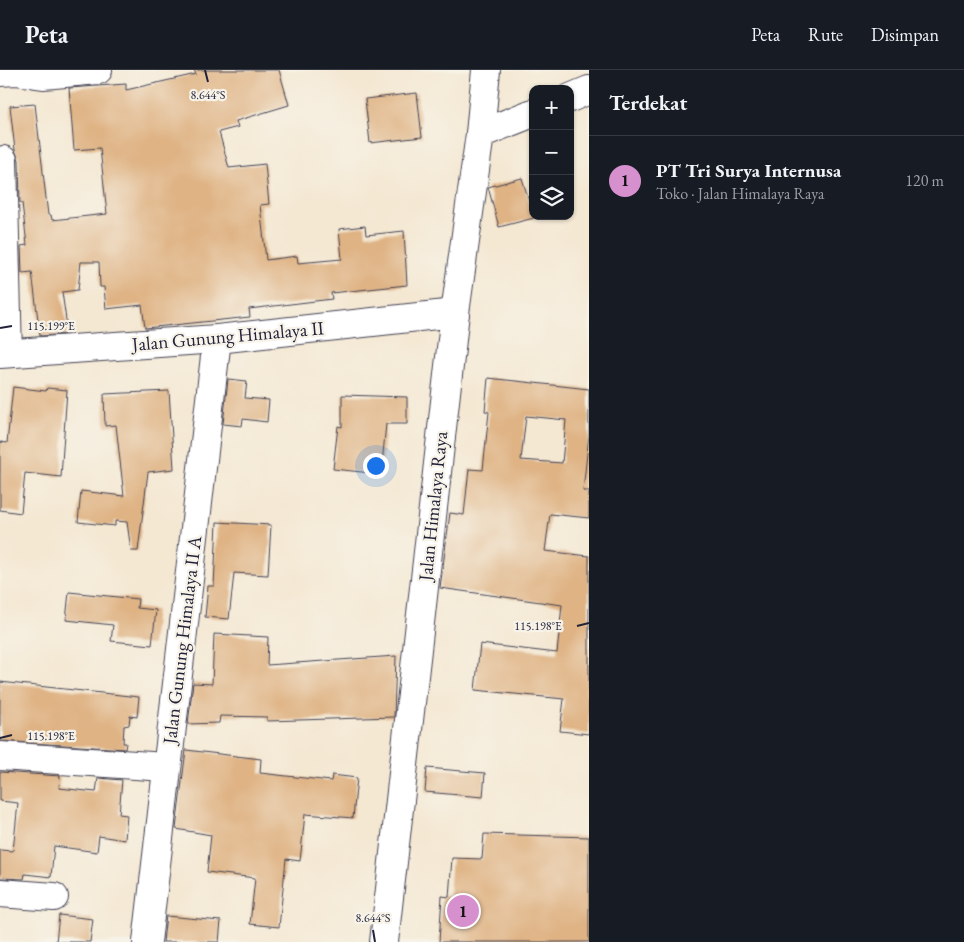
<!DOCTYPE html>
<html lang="id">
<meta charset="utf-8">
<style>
body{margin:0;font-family:"EB Garamond",serif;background:#20242c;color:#f1f3f6}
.controls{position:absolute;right:15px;top:15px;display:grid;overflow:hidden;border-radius:10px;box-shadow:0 1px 4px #0004}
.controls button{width:45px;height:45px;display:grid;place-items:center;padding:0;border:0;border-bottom:1px solid #363941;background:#171b24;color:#f1f3f6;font:25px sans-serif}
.you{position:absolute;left:375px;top:395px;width:18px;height:18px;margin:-12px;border:4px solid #fff;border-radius:50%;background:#1a73e8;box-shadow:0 0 0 8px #1a73e833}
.badge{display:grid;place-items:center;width:32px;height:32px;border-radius:50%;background:#d690ce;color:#111;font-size:16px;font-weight:700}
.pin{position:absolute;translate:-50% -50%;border:2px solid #fff;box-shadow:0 1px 5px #0006}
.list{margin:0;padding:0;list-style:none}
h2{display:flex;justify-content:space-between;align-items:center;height:65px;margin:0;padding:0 20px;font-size:21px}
h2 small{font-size:16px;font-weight:400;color:#9ea1a6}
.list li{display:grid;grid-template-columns:32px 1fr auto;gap:15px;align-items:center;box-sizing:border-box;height:90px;padding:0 20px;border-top:1px solid #363941}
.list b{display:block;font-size:19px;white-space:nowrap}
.list p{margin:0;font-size:16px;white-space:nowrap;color:#9ea1a6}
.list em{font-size:16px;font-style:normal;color:#9ea1a6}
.icon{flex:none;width:28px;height:28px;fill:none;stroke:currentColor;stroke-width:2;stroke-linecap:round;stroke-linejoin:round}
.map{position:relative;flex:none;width:589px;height:872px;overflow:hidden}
header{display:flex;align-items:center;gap:30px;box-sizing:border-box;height:70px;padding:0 25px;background:#171b24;border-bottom:1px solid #363941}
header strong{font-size:24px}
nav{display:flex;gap:28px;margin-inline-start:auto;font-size:18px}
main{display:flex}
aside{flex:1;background:#171b24}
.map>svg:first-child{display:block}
</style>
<header>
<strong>Peta</strong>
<nav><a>Peta</a><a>Rute</a><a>Disimpan</a></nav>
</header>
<main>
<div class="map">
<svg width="589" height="872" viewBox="0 0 589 872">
<rect width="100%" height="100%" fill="#f7f3e8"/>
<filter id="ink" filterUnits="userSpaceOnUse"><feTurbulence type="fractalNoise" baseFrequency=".02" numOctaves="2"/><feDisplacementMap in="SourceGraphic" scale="10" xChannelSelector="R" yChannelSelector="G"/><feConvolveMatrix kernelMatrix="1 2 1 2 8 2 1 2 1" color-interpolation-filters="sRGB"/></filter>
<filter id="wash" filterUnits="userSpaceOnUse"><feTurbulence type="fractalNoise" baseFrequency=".0096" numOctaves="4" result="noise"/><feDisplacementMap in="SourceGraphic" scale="20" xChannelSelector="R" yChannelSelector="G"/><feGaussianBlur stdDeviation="1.12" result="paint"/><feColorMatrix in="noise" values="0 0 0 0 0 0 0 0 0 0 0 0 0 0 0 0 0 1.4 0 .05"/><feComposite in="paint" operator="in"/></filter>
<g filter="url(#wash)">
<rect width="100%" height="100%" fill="#f4e8d3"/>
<g id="blocks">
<!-- building -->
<g fill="#dfb384" fill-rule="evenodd">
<path d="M194 0H279L289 35 236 51 238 57 219 62 229 98 265 94 269 134 260 135 266 190 297 186 298 193 342 189 339 159 365 156 366 165 404 161 407 215 331 223 332 229 249 239 250 247 145 258 142 235 106 239 104 217H100L99 192H81L78 220 62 222 68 264 40 266 32 202 22 203 21 176 27 175 22 133H20L19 90 15 80 10 36 35 34 48 145H51L52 150 107 144 100 78 74 80 69 18 126 14V20L196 4Z"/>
<path d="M417 23 422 67 370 73 365 29Z"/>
<path d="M522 108 534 148 499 157 488 117Z"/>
<path d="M488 308 589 319V365L583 421H589V448L550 444 545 481 589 486V664L560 661 564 629 475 620 480 574 557 583 562 535 440 518 450 443 464 445 469 399 483 400 489 342 485 341ZM526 346 566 350 562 393 521 390Z"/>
<path d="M228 309 247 311 245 328 269 330 267 352 243 349 242 356 223 354Z"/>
<path d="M13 317 46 321 47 318 67 320 61 407 25 403 21 443 0 440V372L7 373Z"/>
<path d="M169 321 174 399 148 402 138 481H131L127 452 115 451V456L78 452 81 421 124 426 116 355 105 356 104 324Z"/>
<path d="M342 325 407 327V354H386L381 404 333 399 338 356 342 357Z"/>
<path d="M217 452 271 455 268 505 234 503 229 549 205 547 208 516H214Z"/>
<path d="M69 522 138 529 137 538 156 540 152 575 111 571 113 555 66 550Z"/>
<path d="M214 564 268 567 267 595 396 586 394 647 267 651V647L220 646 219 653 188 654 193 613 212 614Z"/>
<path d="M0 612 139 627 137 647 130 646 129 655 124 656 123 673H126L125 679 0 671Z"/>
<path d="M186 680 261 689 260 703 331 711 332 705 357 708 353 748 305 744 300 791 286 789 279 857 250 854 255 808 207 802 211 765 176 759Z"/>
<path d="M427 698 485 703 483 727 425 722Z"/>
<path d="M0 702 60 706 59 718 96 722 98 708 122 710 119 744 127 745 125 770 99 766 97 782 54 776 51 807 25 804 24 809 0 808V780L13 781 18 733 0 731Z"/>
<path d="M484 764 589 767V872H439L442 826 449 827 452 788 482 789Z"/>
<path d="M59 845 93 849 90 872H56Z"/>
<path d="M166 846 221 851 219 872H163Z"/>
</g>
</g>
</g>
<g filter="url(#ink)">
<use href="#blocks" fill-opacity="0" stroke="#424052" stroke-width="1"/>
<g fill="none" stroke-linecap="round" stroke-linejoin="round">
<defs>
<g id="minor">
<path d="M0 2 16 1 43 5 98 0"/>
<path d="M570 28 589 20"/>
<path d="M480 64 533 43"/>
<path d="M3 90 8 283"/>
<path d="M0 284 217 269 455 243"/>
<path d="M0 686 166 697"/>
<path d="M0 823 54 827"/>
<path d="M147 872 217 269"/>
<path d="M384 872 455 243 480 64 486 0"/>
</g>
</defs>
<!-- minor casing -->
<use href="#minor" stroke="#424052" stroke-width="30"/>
<!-- minor -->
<use href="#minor" stroke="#fff" stroke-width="28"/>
</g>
</g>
<!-- ticks -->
<path fill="none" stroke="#22223b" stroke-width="2" d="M205 0 208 12M0 258 12 256M577 556 589 553M0 668 12 665M373 860 375 872"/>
<g text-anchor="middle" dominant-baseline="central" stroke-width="4.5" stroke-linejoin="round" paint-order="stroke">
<!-- street labels -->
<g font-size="19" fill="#22223b" stroke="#f7f3e8">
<text transform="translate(228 266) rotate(-5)">Jalan Gunung Himalaya II</text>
<text transform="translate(433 436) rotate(-84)">Jalan Himalaya Raya</text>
<text transform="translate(182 570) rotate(-83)">Jalan Gunung Himalaya II A</text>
</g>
</g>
<g font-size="12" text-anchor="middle" fill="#22223b" stroke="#f7f3e8" stroke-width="4.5" stroke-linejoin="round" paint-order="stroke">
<text x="208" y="29">8.644°S</text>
<text x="51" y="260">115.199°E</text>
<text x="538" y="560">115.198°E</text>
<text x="51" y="670">115.198°E</text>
<text x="373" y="852">8.644°S</text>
</g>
</svg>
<div class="controls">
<button>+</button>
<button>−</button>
<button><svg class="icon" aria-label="layers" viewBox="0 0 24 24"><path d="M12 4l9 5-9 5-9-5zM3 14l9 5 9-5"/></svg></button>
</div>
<div class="you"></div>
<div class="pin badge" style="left:463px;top:841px">1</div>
</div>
<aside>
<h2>Terdekat<small></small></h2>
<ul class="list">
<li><span class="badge">1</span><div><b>PT Tri Surya Internusa</b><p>Toko · Jalan Himalaya Raya</p></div><em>120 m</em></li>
</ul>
</aside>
</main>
